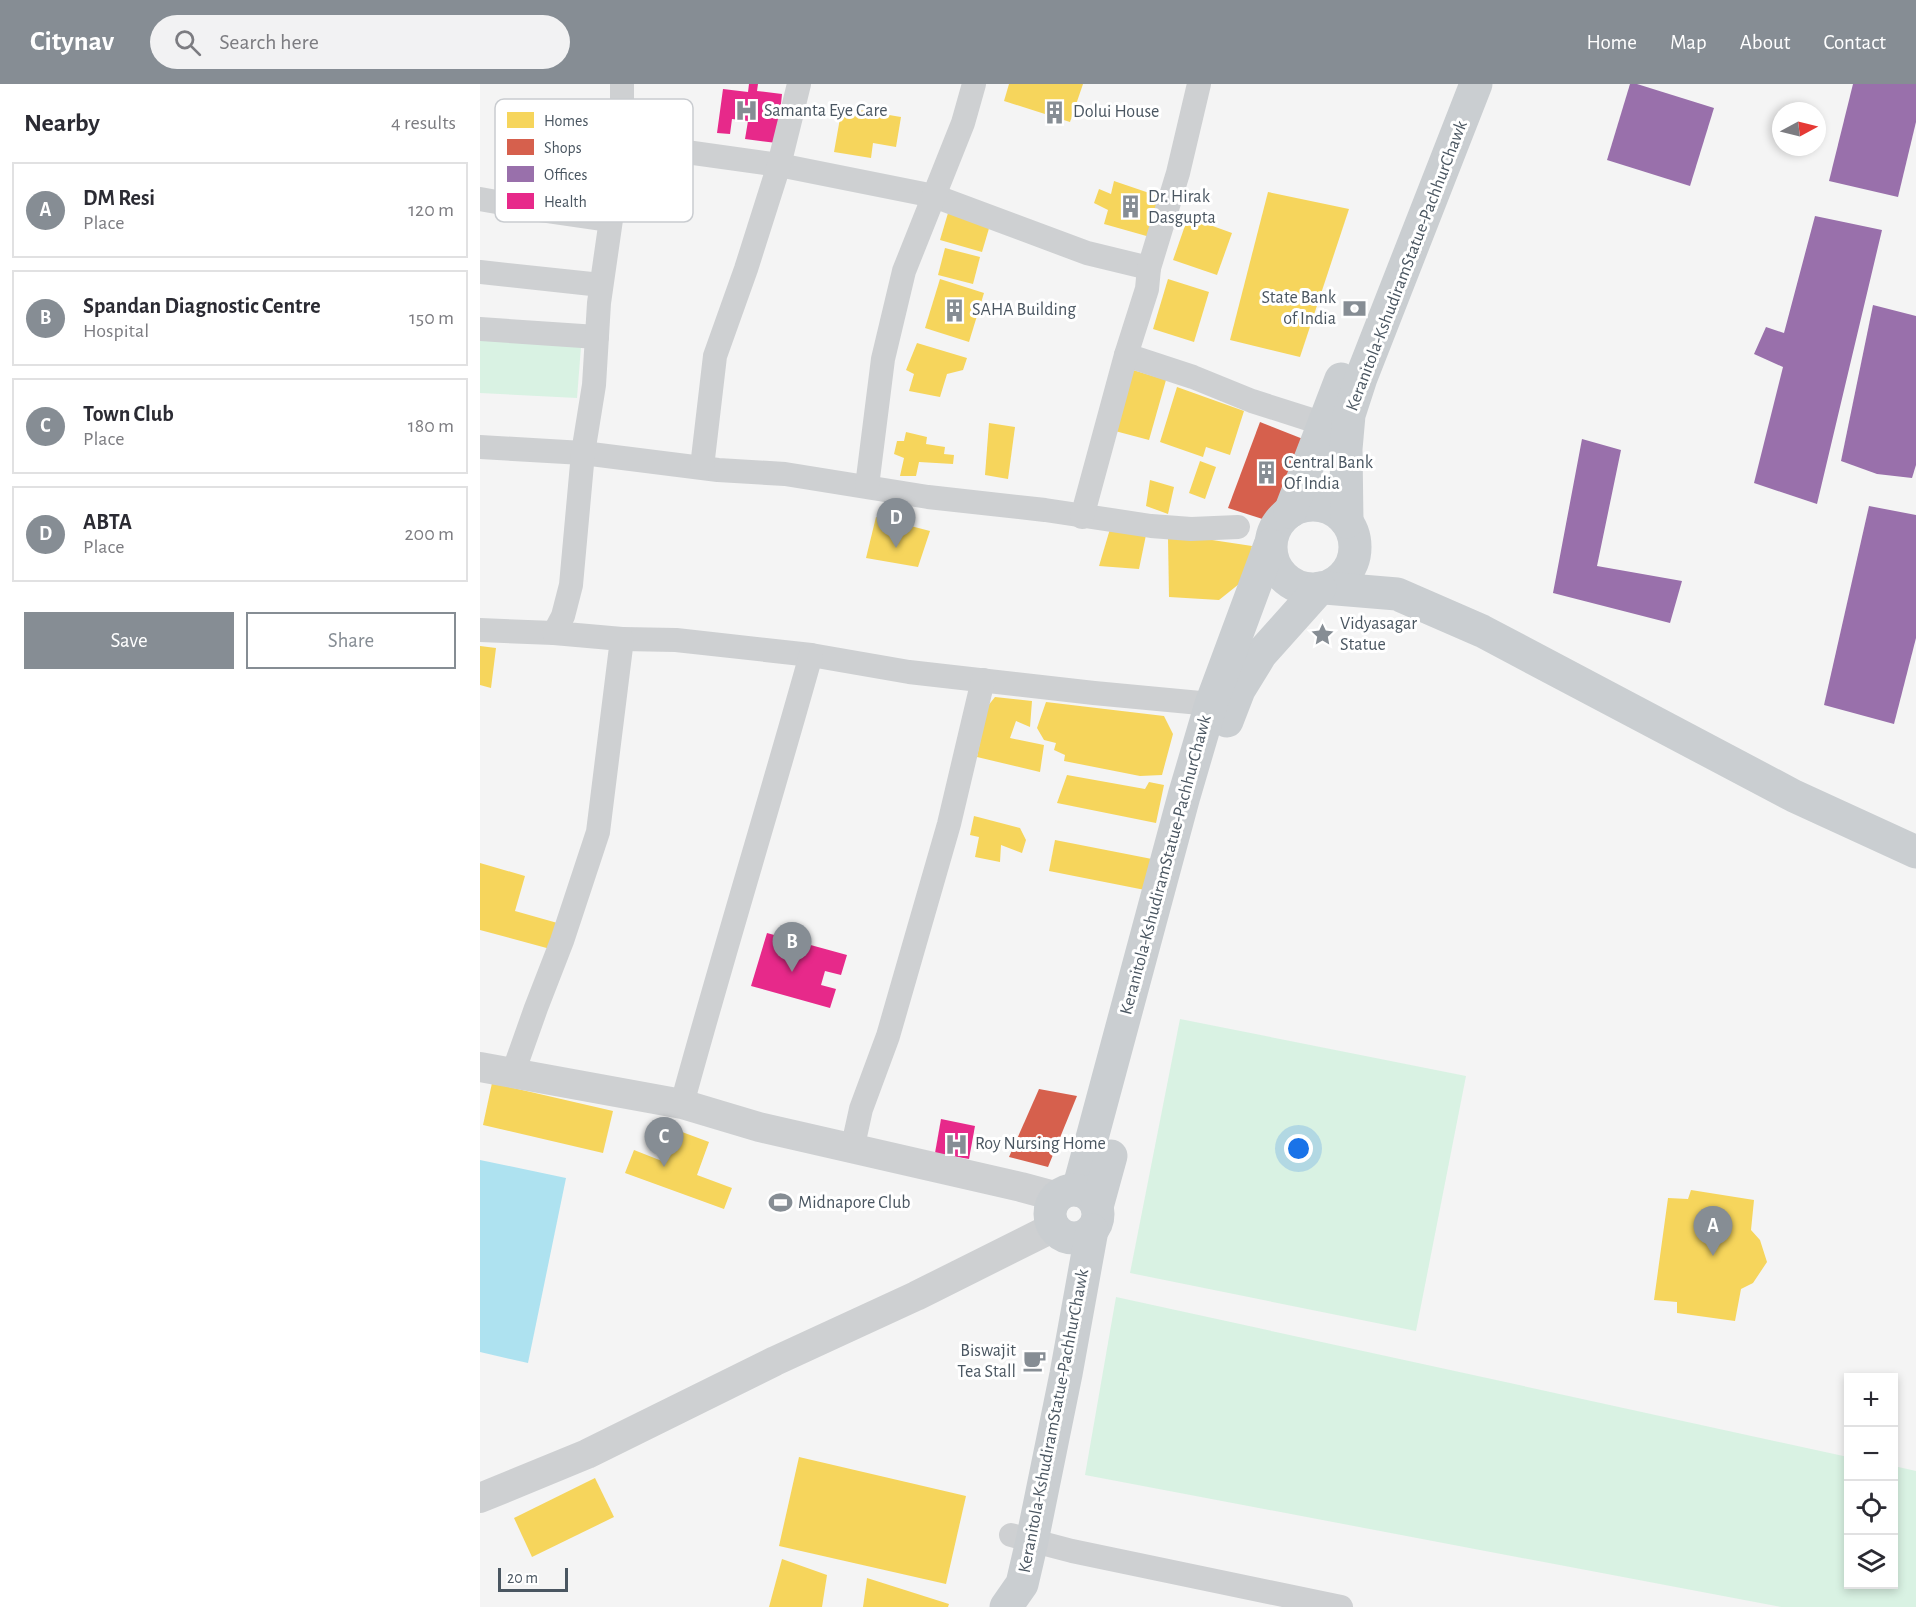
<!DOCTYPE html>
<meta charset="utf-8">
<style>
body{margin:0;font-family:"Alegreya Sans",sans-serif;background:#f2f2f3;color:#2b2b33}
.controls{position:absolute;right:18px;bottom:18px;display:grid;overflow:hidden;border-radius:0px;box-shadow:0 3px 9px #0003}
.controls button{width:54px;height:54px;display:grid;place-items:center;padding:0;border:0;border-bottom:2px solid #e1e1e2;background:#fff;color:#2b2b33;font:30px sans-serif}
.compass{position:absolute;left:1292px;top:18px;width:54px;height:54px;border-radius:50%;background:#fff;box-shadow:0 3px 9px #0003;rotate:83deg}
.scale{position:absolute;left:18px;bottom:15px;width:70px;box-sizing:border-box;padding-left:6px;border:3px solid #4a5661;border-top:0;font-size:16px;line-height:21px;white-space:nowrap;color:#4a5661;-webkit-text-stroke:4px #fff;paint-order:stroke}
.you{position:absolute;left:819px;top:1065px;width:21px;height:21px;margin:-15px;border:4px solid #fff;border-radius:50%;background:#1a73e8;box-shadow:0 0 0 9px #1a73e833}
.badge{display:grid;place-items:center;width:39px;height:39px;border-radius:50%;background:#868d94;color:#fff;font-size:20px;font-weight:700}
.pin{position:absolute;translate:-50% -50px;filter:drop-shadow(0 2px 3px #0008)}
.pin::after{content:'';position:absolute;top:32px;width:21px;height:18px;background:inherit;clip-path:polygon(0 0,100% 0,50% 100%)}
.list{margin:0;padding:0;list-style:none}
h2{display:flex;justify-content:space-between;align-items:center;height:78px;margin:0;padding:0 24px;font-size:26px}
h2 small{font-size:20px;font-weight:400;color:#7c7c81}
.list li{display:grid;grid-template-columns:39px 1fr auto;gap:18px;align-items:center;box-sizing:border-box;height:96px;margin:0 12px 12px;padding:0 12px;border:2px solid #e1e1e2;border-radius:0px}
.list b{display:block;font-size:22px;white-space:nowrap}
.list p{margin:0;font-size:20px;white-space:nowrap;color:#7c7c81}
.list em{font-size:20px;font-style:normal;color:#7c7c81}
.actions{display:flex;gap:12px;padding:18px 24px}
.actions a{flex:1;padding:14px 0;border:2px solid #868d94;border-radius:0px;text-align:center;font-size:21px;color:#868d94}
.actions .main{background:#868d94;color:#fff}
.icon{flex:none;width:33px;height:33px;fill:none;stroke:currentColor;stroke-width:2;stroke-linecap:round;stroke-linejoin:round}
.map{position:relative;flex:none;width:1436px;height:1523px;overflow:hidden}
header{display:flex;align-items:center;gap:36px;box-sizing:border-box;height:84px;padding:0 30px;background:#868d94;color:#fff}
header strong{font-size:28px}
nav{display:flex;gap:33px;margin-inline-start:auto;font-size:21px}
.search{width:420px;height:54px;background:#f2f2f3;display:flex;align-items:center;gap:15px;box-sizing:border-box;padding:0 21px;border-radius:33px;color:#7c7c81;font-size:22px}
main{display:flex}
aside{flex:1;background:#fff}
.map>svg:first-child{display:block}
</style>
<header>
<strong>Citynav</strong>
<div class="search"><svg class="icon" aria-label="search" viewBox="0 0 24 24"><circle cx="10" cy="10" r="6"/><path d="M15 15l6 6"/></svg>Search here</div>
<nav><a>Home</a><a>Map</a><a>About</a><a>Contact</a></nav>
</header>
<main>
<aside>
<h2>Nearby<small>4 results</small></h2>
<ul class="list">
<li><span class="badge">A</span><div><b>DM Resi</b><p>Place</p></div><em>120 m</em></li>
<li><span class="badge">B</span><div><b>Spandan Diagnostic Centre</b><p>Hospital</p></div><em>150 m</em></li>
<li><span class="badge">C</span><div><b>Town Club</b><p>Place</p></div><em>180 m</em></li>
<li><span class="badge">D</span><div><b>ABTA</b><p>Place</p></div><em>200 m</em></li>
</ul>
<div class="actions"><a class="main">Save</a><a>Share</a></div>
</aside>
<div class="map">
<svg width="1436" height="1523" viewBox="0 0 1436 1523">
<rect width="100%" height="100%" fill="#f4f4f4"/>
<!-- green -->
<g fill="#d9f2e3">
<path d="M0 241 102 250 97 314 0 309Z"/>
<path d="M700 935 986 992 936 1247 650 1189Z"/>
<path d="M636 1213 1368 1373V1500H1414V1382L1436 1387V1523H1301L605 1391Z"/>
</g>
<!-- water -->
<path fill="#aee2f0" d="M0 1076 86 1094 48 1279 0 1268Z"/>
<!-- homes -->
<g fill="#f6d55c">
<path d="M529 0H603L590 38 524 17Z"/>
<path d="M362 23 421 33 416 63 393 59 391 74 354 68Z"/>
<path d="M634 97 681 113 670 153 624 140 628 126 614 119 619 105 631 110Z"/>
<path d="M788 108 869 125 820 273 750 256Z"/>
<path d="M468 129 510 141 502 168 460 156Z"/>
<path d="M708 133 752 149 737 191 693 176Z"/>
<path d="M465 164 500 173 493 200 458 191Z"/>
<path d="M460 195 504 209 489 258 445 244Z"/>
<path d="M688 195 729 208 714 258 673 245Z"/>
<path d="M437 259 487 274 483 286 467 290 460 313 429 307 434 290 426 286Z"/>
<path d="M653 286 686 296 669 356 635 347Z"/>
<path d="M697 303 764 327 750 371 726 363 723 373 680 358Z"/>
<path d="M509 339 535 343 528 395 505 391Z"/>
<path d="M426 348 447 353 446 360 465 363 464 370 474 371 473 380 439 378 436 392H420L424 374 414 370 417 357H424Z"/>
<path d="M720 377 736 383 725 415 709 409Z"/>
<path d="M670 396 694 403 688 430 666 422Z"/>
<path d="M396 433 450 447 438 483 386 474Z"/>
<path d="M630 445 666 451 659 485 619 482Z"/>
<path d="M699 451 772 462 764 496 739 516 689 513 688 454Z"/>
<path d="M0 562 16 564 11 604 0 601Z"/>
<path d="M515 613 552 617 550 643 536 637 530 654 564 661 560 688 497 673 507 623Z"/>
<path d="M566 618 684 632 693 650 682 691 660 692 584 677 585 671 574 666 576 659 564 656 557 644Z"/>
<path d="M587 691 665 705 669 698 684 701 676 739 577 719Z"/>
<path d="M494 732 540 744 546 756 542 769 521 761 520 778 495 773 499 753 490 751Z"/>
<path d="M575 756 672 775 665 806 569 787Z"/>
<path d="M0 779 45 792 35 827 81 840 74 866 0 846Z"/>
<path d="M12 999 133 1027 123 1069 3 1041Z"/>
<path d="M194 1045 229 1058 217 1091 252 1104 244 1125 145 1089 154 1066 182 1077Z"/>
<path d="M1211 1106 1274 1116 1271 1146 1280 1156 1287 1178 1273 1199 1261 1205 1255 1237 1197 1229V1218L1174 1216 1188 1114 1208 1115Z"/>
<path d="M319 1373 486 1412 466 1500 299 1462Z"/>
<path d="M115 1394 134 1433 52 1473 34 1434Z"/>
<path d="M302 1475 347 1491 342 1523H289Z"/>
<path d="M387 1494 469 1520 468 1523H383Z"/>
</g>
<!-- shops -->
<g fill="#d6604d">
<path d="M780 338 823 355 792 438 748 424Z"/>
<path d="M559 1005 597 1012 568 1083 529 1073Z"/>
</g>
<!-- offices -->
<g fill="#9970ab">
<path d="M1150 0H1157L1234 24 1210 102 1127 76Z"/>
<path d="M1373 0H1436V38L1418 113 1349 97Z"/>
<path d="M1335 132 1402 146 1337 420 1274 399 1303 283 1274 270 1286 243 1304 249Z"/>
<path d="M1393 221 1436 232V381L1432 394 1397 390 1361 377Z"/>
<path d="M1102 355 1141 366 1117 482 1202 497 1190 539 1073 509Z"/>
<path d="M1389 422 1436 431V554L1414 640 1344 621Z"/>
</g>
<!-- health -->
<g fill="#e7298a">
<path d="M269 0H278L277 7 302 10 297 59 265 55 268 37 252 35 250 50 237 49 243 5 268 8Z"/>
<path d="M287 849 367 871 361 891 345 887 341 901 356 905 350 924 271 902Z"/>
<path d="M461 1035 495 1042 489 1075 455 1069Z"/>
</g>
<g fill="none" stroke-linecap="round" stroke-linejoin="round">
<!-- minor -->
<g stroke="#ced0d2" stroke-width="24">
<path d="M142 59 299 81 454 112 607 169 669 184"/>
<path d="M0 115 61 126 130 136"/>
<path d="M0 188 121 201"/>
<path d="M0 245 117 253"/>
<path d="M646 271 713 293 772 317 844 340"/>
<path d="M0 363 103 369 238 386 305 390 448 413 565 426 671 442 711 445 758 443"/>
<path d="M222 383 235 272 266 185 299 81 319 0"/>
<path d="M387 402 403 275 424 187 483 39 494 0"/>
<path d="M602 433 646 271 667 205 669 184 698 89 719 0"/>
<path d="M0 546 74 549"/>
<path d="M142 555 196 556 331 571 429 588 614 609 731 620"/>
<path d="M33 989 56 924 82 857 118 748 142 555 74 549 83 532 91 501 103 369 114 301 119 219 142 59V0"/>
<path d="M202 1020C243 870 289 721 331 571"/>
<path d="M372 1066 381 1025 408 952 469 740 503 596"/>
<path d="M531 1451 592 1467 861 1523"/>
</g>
<!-- tertiary -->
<g stroke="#ced0d2" stroke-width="30">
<path d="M0 983 202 1020 279 1043 541 1103 578 1113"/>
<path d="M0 1414 107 1370 295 1277 436 1212 574 1143"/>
</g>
<!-- primary -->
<g stroke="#caced1" stroke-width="33">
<circle cx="833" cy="463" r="42"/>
<path d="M810 428 861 295"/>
<path d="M867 438 866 365 869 331 881 294 996 0"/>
<path d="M845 504 917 510 1002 547 1314 712 1436 768"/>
<path d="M747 637 759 606 781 570 840 504"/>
<path d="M598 1106 704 712 731 620 790 461"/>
<circle cx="594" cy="1130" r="24"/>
<path d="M617 1123 631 1072"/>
<path d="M526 1523 542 1500 552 1457 586 1290 612 1146"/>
</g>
</g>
<!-- icons -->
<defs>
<symbol id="hospital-bare" viewBox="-9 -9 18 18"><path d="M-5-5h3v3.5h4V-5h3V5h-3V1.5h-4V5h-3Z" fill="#868d94" stroke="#fff" stroke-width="2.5" paint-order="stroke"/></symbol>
<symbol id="building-bare" viewBox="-9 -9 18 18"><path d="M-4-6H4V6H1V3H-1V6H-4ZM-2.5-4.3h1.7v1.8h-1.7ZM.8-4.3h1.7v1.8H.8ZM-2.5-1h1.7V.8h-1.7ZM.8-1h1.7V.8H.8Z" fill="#868d94" stroke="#fff" stroke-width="2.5" paint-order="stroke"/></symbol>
<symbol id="bank-bare" viewBox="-9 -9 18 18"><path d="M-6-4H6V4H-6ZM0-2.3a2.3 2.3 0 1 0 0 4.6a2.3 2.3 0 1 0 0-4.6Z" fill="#868d94" stroke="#fff" stroke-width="2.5" paint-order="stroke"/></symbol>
<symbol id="sight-bare" viewBox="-9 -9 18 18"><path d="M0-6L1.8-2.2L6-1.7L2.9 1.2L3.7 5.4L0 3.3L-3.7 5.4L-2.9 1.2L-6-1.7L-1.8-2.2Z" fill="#868d94" stroke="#fff" stroke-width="2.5" paint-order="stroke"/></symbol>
<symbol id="stadium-bare" viewBox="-9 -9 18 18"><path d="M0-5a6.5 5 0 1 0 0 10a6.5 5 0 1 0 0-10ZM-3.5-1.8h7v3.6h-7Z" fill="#868d94" stroke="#fff" stroke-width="2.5" paint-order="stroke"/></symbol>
<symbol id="cafe-bare" viewBox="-9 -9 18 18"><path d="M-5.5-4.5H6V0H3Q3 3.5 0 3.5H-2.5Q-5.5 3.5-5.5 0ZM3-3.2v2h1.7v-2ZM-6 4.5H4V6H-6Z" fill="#868d94" stroke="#fff" stroke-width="2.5" paint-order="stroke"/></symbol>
</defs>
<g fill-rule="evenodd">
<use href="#hospital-bare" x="250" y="10" width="33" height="33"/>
<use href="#building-bare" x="558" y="12" width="33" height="33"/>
<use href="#building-bare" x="634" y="106" width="33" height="33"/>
<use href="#bank-bare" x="858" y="208" width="33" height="33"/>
<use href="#building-bare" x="458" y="210" width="33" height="33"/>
<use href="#building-bare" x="770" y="372" width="33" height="33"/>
<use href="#sight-bare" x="826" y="534" width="33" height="33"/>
<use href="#hospital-bare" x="460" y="1044" width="33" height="33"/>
<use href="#stadium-bare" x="284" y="1102" width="33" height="33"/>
<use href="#cafe-bare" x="538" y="1260" width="33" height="33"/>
</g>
<g text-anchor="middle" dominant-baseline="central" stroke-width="6" stroke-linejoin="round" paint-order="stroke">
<!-- poi labels -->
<g font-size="18" fill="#4a5661" stroke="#fff" text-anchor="start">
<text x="284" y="27">Samanta Eye Care</text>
<text x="593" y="28">Dolui House</text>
<text x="668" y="113">Dr. Hirak<tspan x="668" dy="21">Dasgupta</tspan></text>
<text x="856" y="214" text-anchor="end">State Bank<tspan x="856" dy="21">of India</tspan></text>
<text x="492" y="226">SAHA Building</text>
<text x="804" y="379">Central Bank<tspan x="804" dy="21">Of India</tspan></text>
<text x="860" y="540">Vidyasagar<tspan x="860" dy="21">Statue</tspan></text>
<text x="495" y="1060">Roy Nursing Home</text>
<text x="318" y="1119">Midnapore Club</text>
<text x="536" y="1267" text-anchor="end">Biswajit<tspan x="536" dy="21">Tea Stall</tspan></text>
</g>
<!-- street labels -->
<g font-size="18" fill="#4a5661" stroke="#fff">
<text transform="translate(927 182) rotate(-69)">Keranitola-KshudiramStatue-PachhurChawk</text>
<text transform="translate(686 781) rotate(-75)">Keranitola-KshudiramStatue-PachhurChawk</text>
<text transform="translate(574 1337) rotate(-79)">Keranitola-KshudiramStatue-PachhurChawk</text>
</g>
</g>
<!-- legend -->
<rect x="15" y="15" width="198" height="123" rx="9" fill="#fff" stroke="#c9ccd0" stroke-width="1.5"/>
<rect x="27" y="28" width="27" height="16" fill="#f6d55c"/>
<rect x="27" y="55" width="27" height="16" fill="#d6604d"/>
<rect x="27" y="82" width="27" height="16" fill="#9970ab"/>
<rect x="27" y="109" width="27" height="16" fill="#e7298a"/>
<g font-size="16" fill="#4a5661">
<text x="64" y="42">Homes</text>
<text x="64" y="69">Shops</text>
<text x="64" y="96">Offices</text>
<text x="64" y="123">Health</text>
</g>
</svg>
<div class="controls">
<button>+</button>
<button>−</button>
<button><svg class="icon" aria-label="locate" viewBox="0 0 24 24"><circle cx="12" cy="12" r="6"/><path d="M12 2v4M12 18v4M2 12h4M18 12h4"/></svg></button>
<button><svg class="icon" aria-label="layers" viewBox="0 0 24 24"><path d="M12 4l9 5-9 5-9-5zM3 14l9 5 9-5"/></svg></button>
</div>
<svg class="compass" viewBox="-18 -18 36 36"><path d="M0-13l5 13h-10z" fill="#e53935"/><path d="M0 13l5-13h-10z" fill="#7c7c81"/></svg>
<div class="scale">20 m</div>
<div class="you"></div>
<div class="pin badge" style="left:1233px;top:1172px">A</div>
<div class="pin badge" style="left:312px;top:888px">B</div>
<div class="pin badge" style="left:184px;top:1083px">C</div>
<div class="pin badge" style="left:416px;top:464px">D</div>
</div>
</main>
